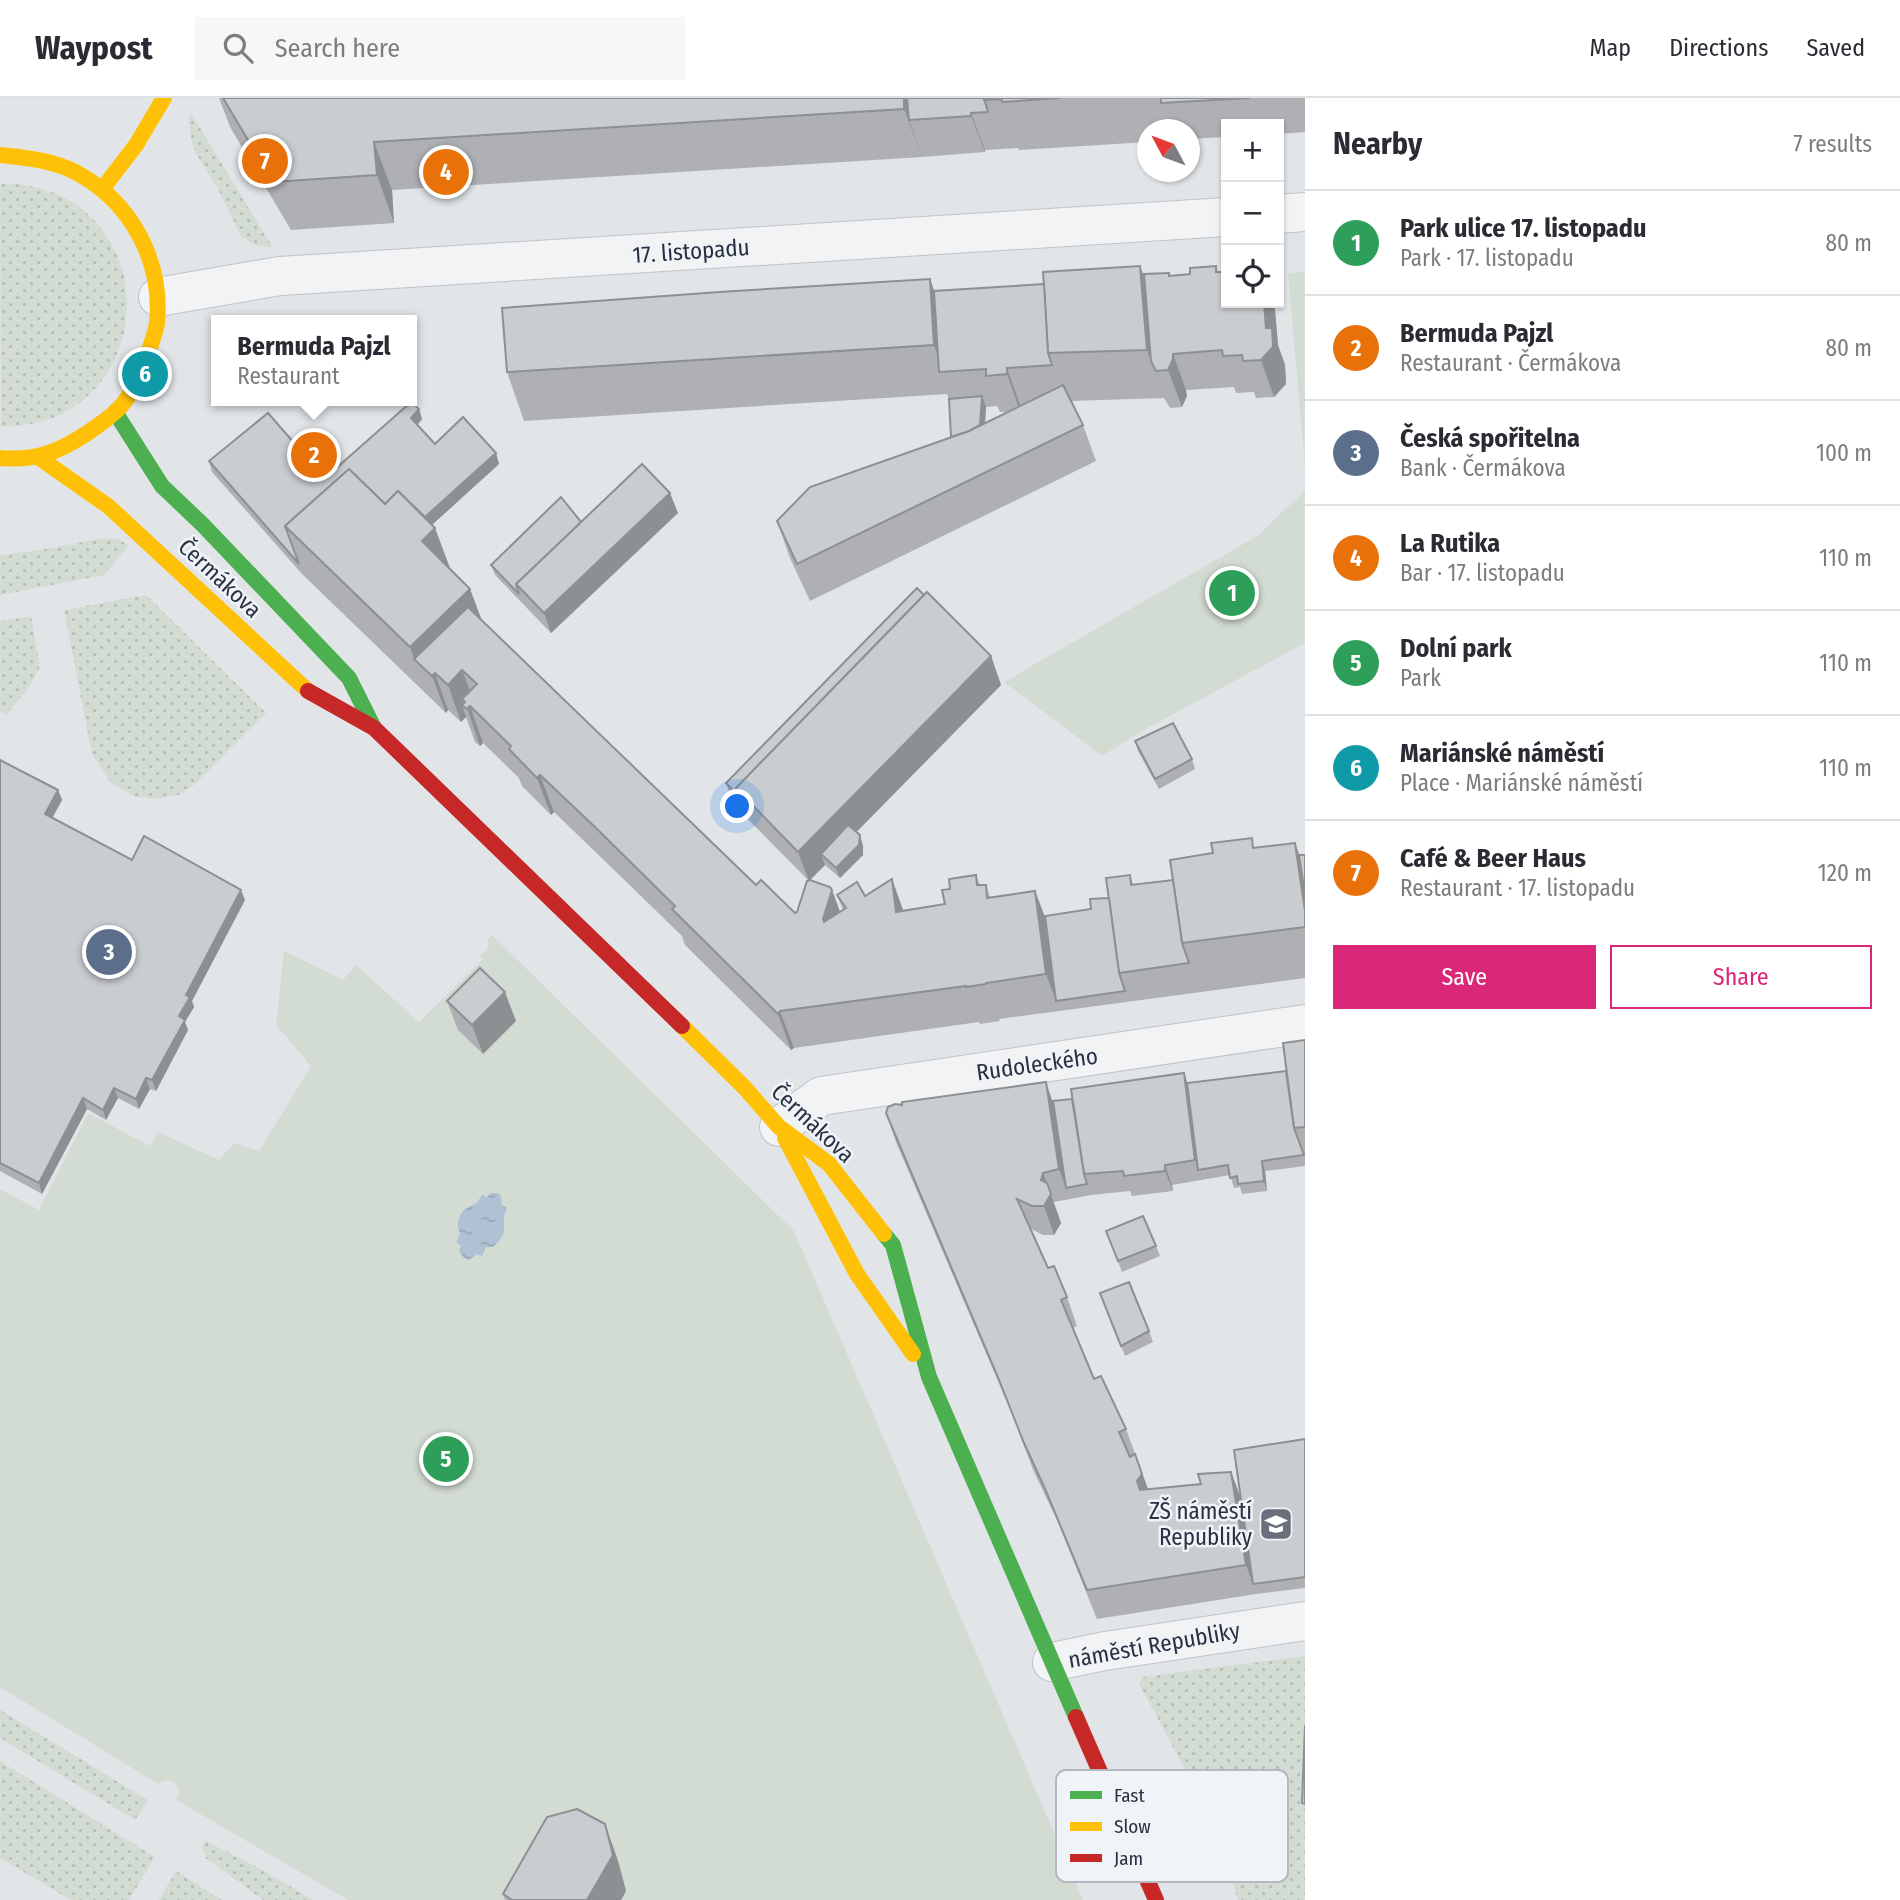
<!DOCTYPE html>
<meta charset="utf-8">
<style>
body{margin:0;font-family:"Fira Sans Condensed",sans-serif;background:#f7f7f7;color:#2b2b33}
.controls{position:absolute;right:21px;top:21px;display:grid;overflow:hidden;border-radius:0px;box-shadow:0 2px 5px #0004}
.controls button{width:63px;height:63px;display:grid;place-items:center;padding:0;border:0;border-bottom:2px solid #e1e1e2;background:#fff;color:#2b2b33;font:35px sans-serif}
.compass{position:absolute;left:1137px;top:21px;width:63px;height:63px;border-radius:50%;background:#fff;box-shadow:0 2px 5px #0004;rotate:311deg}
.you{position:absolute;left:738px;top:709px;width:24px;height:24px;margin:-18px;border:5px solid #fff;border-radius:50%;background:#1a73e8;box-shadow:0 0 0 10px #1a73e833}
.badge{display:grid;place-items:center;width:46px;height:46px;border-radius:50%;background:#db2777;color:#fff;font-size:23px;font-weight:700}
.pin{position:absolute;translate:-50% -50%;border:4px solid #fff;box-shadow:0 2px 7px #0006}
.popup{position:absolute;left:211px;top:217px;width:206px;height:91px;box-sizing:border-box;display:grid;place-content:center;border-radius:0px;background:#fff;filter:drop-shadow(0 2px 5px #0005);font-size:23px;white-space:nowrap;color:#7c7c81}
.popup b{font-size:26px;color:#2b2b33}
.popup::after{content:'';position:absolute;left:50%;top:100%;margin-left:-14px;border:14px solid transparent;border-top-color:#fff}
.list{margin:0;padding:0;list-style:none}
h2{display:flex;justify-content:space-between;align-items:center;height:91px;margin:0;padding:0 28px;font-size:30px}
h2 small{font-size:23px;font-weight:400;color:#7c7c81}
.list li{display:grid;grid-template-columns:46px 1fr auto;gap:21px;align-items:center;box-sizing:border-box;height:105px;padding:0 28px;border-top:2px solid #e1e1e2}
.list b{display:block;font-size:26px;white-space:nowrap}
.list p{margin:0;font-size:23px;white-space:nowrap;color:#7c7c81}
.list em{font-size:23px;font-style:normal;color:#7c7c81}
.actions{display:flex;gap:14px;padding:21px 28px}
.actions a{flex:1;padding:16px 0;border:2px solid #db2777;border-radius:0px;text-align:center;font-size:24px;color:#db2777}
.actions .main{background:#db2777;color:#fff}
.icon{flex:none;width:38px;height:38px;fill:none;stroke:currentColor;stroke-width:2;stroke-linecap:round;stroke-linejoin:round}
.map{position:relative;flex:none;width:1305px;height:1802px;overflow:hidden}
header{display:flex;align-items:center;gap:42px;box-sizing:border-box;height:98px;padding:0 35px;background:#fff;border-bottom:2px solid #e1e1e2}
header strong{font-size:33px}
nav{display:flex;gap:38px;margin-inline-start:auto;font-size:24px}
.search{width:490px;height:63px;background:#f7f7f7;display:flex;align-items:center;gap:18px;box-sizing:border-box;padding:0 24px;border-radius:0px;color:#7c7c81;font-size:26px}
main{display:flex}
aside{flex:1;background:#fff}
.map>svg:first-child{display:block}
</style>
<header>
<strong>Waypost</strong>
<div class="search"><svg class="icon" aria-label="search" viewBox="0 0 24 24"><circle cx="10" cy="10" r="6"/><path d="M15 15l6 6"/></svg>Search here</div>
<nav><a>Map</a><a>Directions</a><a>Saved</a></nav>
</header>
<main>
<div class="map">
<svg width="1305" height="1802" viewBox="0 0 1305 1802">
<defs>
<pattern id="grass-dots" width="8" height="8" patternUnits="userSpaceOnUse" patternTransform="scale(1.75)"><rect width="8" height="8" fill="#d3dcd3"/><path d="M2 2h.1M6 6h.1" fill="none" stroke="#b5bdb6" stroke-width="1.8" stroke-linecap="round"/></pattern>
<pattern id="water-ripples" width="26" height="14" patternUnits="userSpaceOnUse" patternTransform="scale(1.75)"><rect width="26" height="14" fill="#b0c1d4"/><path d="M2 4q2-2 4 0t4 0M15 11q2-2 4 0t4 0" fill="none" stroke="#97a6b7"/></pattern>
</defs>
<rect width="100%" height="100%" fill="#e2e5e8"/>
<!-- grass -->
<g fill="url(#grass-dots)">
<path d="M191 15 273 150 254 147 241 138 218 91 194 52 191 39 189 25Z"/>
<path d="M0 86C25 84 50 91 72 104 149 154 144 271 64 315 44 325 23 328 1 329Z"/>
<path d="M103 440 117 441 129 447 104 477 0 497V457L34 453Z"/>
<path d="M146 497 266 615 195 686 178 697 157 701 135 699 111 685 92 656 64 512Z"/>
<path d="M31 518 40 569 28 591 6 617 0 613V523Z"/>
<path d="M1305 1558V1802H1238C1216 1726 1177 1655 1139 1586L1142 1579Z"/>
<path d="M0 1612 148 1702 135 1722 0 1640Z"/>
<path d="M0 1663 155 1759 129 1802H71L0 1760Z"/>
<path d="M206 1743 266 1774 313 1802H263L206 1760 202 1749Z"/>
<path d="M176 1773 222 1802H159Z"/>
</g>
<!-- park -->
<g fill="#d3dcd3">
<path d="M1305 174V369L1288 175Z"/>
<path d="M1305 393V545L1142 633 1102 658 1004 584 1259 437 1277 419Z"/>
<path d="M492 837 794 1133 1083 1802H348L176 1702 178 1699 179 1690C173 1681 167 1680 158 1686L0 1589V1091L39 1112 88 1015 150 1048 158 1034 219 1062 234 1045 259 1053 311 968 276 927 284 853 343 882 356 867 419 924 483 861 480 858 488 850 489 845 487 842Z"/>
</g>
<!-- water -->
<path fill="url(#water-ripples)" d="M491 1095H498L501 1098 502 1107 507 1110C498 1127 513 1132 493 1149H486L482 1158 477 1156 469 1162 464 1160 459 1153 461 1148 456 1144 460 1136C454 1122 461 1110 476 1106L482 1097 487 1099Z"/>
<g fill="none" stroke-linecap="round" stroke-linejoin="round">
<defs>
<g id="street">
<path d="M1279 116 1305 114"/>
<path d="M158 199 280 178 1226 119"/>
<path d="M779 1029 821 998 1305 926"/>
<path d="M1052 1564 1105 1553 1305 1523"/>
</g>
</defs>
<!-- street casing -->
<use href="#street" stroke="#c0c3c6" stroke-width="40"/>
<!-- street -->
<use href="#street" stroke="#f2f3f4" stroke-width="38"/>
<!-- fast -->
<g stroke="#4caf50" stroke-width="16">
<path d="M115 314 162 388 203 427 349 580 374 630"/>
<path d="M884 1136 893 1147 929 1279 1076 1619"/>
</g>
<!-- slow -->
<g stroke="#ffc107" stroke-width="16">
<path d="M0 57C26 60 53 62 77 75 131 104 163 163 157 225 156 233 152 242 150 250 144 271 136 290 122 307 113 318 101 325 89 334 59 354 36 363 0 360"/>
<path d="M103 90 136 47 164 0"/>
<path d="M38 359 108 408 308 593"/>
<path d="M682 928 744 989 779 1029 829 1066 884 1136"/>
<path d="M785 1040 857 1176 913 1256"/>
</g>
<!-- jam -->
<g stroke="#c62828" stroke-width="16">
<path d="M308 593 374 630 682 928"/>
<path d="M1076 1619 1156 1802"/>
</g>
</g>
<!-- wall -->
<g fill="#aeb0b3" fill-rule="evenodd">
<path d="M219 0H1305V34L1279 36V26H1226V39L1189 41V32H1147V44L1019 52 1018 50 1002 51 985 52V54L922 59 392 92 394 125 291 132 230 29Z"/>
<path d="M1140 168 1144 179 1190 176 1216 168 1218 174 1275 212 1278 247 1285 267 1286 286 1274 299 1256 300 1254 294 1236 295 1234 289 1186 292 1187 298 1182 309 1170 310 1164 300 1071 303 1083 327 1096 363 810 503 790 460 777 423 951 339 949 301 947 296 524 323 507 274 930 181 934 193 1044 186ZM997 308 1000 314H1007L985 325 986 309Z"/>
<path d="M419 311 422 321 417 327 435 346 496 355 499 366 432 427 450 471 470 491 482 523 756 787 795 815 797 814 809 783 733 706 726 685 991 558 1001 587 856 734 863 748V757L840 780 825 767 809 783 832 792 840 814 843 812 837 797 865 798 892 781 903 812 945 806 950 791 976 777 980 787H986L990 799 1035 793 1045 819 1091 811 1109 800 1130 777 1133 786 1173 782 1256 750 1299 757H1305V880L999 921 1000 923 980 926 979 924 794 950 791 952 685 847 682 838 609 767 554 714 551 717 522 688 519 680 483 645 480 648 475 644 466 619 461 624 448 612 446 615 302 476 212 374 209 363 295 346 319 357 311 364 325 380Z"/>
<path d="M678 415 551 535 495 477 491 467 581 424Z"/>
<path d="M1135 643 1192 661 1195 671 1159 691 1138 653Z"/>
<path d="M0 662 58 692 62 702 52 720 132 762 245 802 192 903 194 909 185 924 188 932 156 993 150 991 139 1011 118 1000 106 1022 87 1011 42 1096 0 1073Z"/>
<path d="M447 903 516 923 483 956 458 932Z"/>
<path d="M1305 942V1068L1265 1073 1267 1093 1242 1096 1240 1089 1234 1090 1230 1077 1172 1087 1173 1093 1132 1098 1130 1093 1091 1097 1054 1104 1061 1125 1054 1137H1043L1031 1131 1048 1170 1067 1199 1077 1228 1073 1230 1094 1281 1126 1331 1148 1391 1201 1386 1231 1374 1241 1401 1305 1341V1490L1256 1496 1097 1521 1057 1422 1034 1374 1010 1311 896 1044 886 1015 902 1007 1053 1003 1072 1001 1184 975 1187 985 1286 973Z"/>
<path d="M1106 1133 1156 1148 1160 1158 1122 1174Z"/>
<path d="M1100 1195 1149 1233 1153 1244 1125 1258Z"/>
<path d="M605 1726 618 1763 626 1793 621 1802H505L503 1796Z"/>
</g>
<!-- shaded-wall -->
<g fill="#8d9092">
<path d="M904 0H918L909 22 922 59 904 11Z"/>
<path d="M971 15 985 52V54L971 18Z"/>
<path d="M374 44 392 92 394 125 377 77Z"/>
<path d="M1140 168 1158 217 1151 263 1147 252Z"/>
<path d="M930 181 947 229 943 274 934 247Z"/>
<path d="M1264 205H1273L1275 212 1278 247 1285 267 1286 286 1274 299 1261 262 1266 230Z"/>
<path d="M1173 256 1186 292 1187 298 1182 309 1168 272Z"/>
<path d="M1007 270 1020 307V313L1007 276Z"/>
<path d="M982 298 986 309 982 370 978 359Z"/>
<path d="M419 311 422 321 415 330 411 320Z"/>
<path d="M315 347 319 357 308 367 304 357Z"/>
<path d="M496 355 499 366 402 454 398 444Z"/>
<path d="M670 395 678 415 551 535 544 515Z"/>
<path d="M435 430 453 478 422 443Z"/>
<path d="M470 491 488 539 435 575 448 612 446 615 432 578 414 561 410 549Z"/>
<path d="M991 558 1001 587 828 763 821 756 825 767 809 783 798 754Z"/>
<path d="M462 572 476 608H470L483 645 480 648 465 604 462 601 465 610 462 607 466 619 461 624 448 587Z"/>
<path d="M540 677 554 714 551 717 537 680Z"/>
<path d="M58 692 62 702 49 726 45 716Z"/>
<path d="M860 737 863 748V757L840 780 836 770Z"/>
<path d="M1295 745 1305 772V813Z"/>
<path d="M892 781 905 818 896 814Z"/>
<path d="M241 792 245 802 192 903 194 909 185 924 188 932 156 993 152 982 179 918 186 897Z"/>
<path d="M832 792 845 828 836 858 823 821Z"/>
<path d="M1035 793 1049 830 1056 903 1046 876Z"/>
<path d="M505 894 516 923 483 956 472 927Z"/>
<path d="M780 913 794 950 791 952 778 916Z"/>
<path d="M1184 975 1191 995 1198 1072 1195 1062Z"/>
<path d="M146 980 150 991 139 1011 136 1001Z"/>
<path d="M1046 984 1056 1014 1066 1090 1059 1071Z"/>
<path d="M114 990 118 1000 106 1022 103 1012Z"/>
<path d="M83 1000 87 1011 42 1096 39 1085Z"/>
<path d="M1262 1063 1265 1073 1267 1093 1264 1083Z"/>
<path d="M1165 1067 1172 1087 1173 1093 1165 1073Z"/>
<path d="M1043 1075 1061 1125 1054 1137 1044 1108 1041 1082Z"/>
<path d="M1135 1356 1153 1405 1148 1412 1137 1383Z"/>
<path d="M1231 1374 1242 1403 1253 1486 1246 1467Z"/>
<path d="M605 1726 618 1763 626 1793 621 1802H587Z"/>
</g>
<!-- building -->
<g fill="#cacdd0" stroke="#8d9092" stroke-width="2">
<path d="M223 0H904V11L374 44 377 77 273 84Z"/>
<path d="M907 0H984L988 14 971 15V18L909 22Z"/>
<path d="M984 0H1061L1002 4V1L984 2Z"/>
<path d="M1161 0H1250L1161 5Z"/>
<path d="M1140 168 1147 252 1048 255 1043 174Z"/>
<path d="M1216 168V174H1226V205H1264L1266 230H1272L1273 249 1261 262 1243 263 1242 257 1223 258 1222 252 1173 256V261L1168 272 1156 273 1151 263 1144 176 1169 175V178L1190 176V170Z"/>
<path d="M930 181 934 247 507 274 502 210 719 194Z"/>
<path d="M1044 186 1048 255 1052 267 1007 270V276L986 278V271L939 274 934 193Z"/>
<path d="M1063 287 1083 327 797 466 777 423 810 389 969 333Z"/>
<path d="M982 298 980 327 969 333 951 339 949 301Z"/>
<path d="M411 304 419 311 411 320 435 346 463 319 496 355 425 419 398 393 385 406 349 371 285 428 299 466 209 363 268 315 295 346 305 336 315 347 304 357 325 380Z"/>
<path d="M642 366 670 395 544 515 516 486Z"/>
<path d="M349 371 385 406 398 393 435 430 422 443 470 491 410 549 285 428Z"/>
<path d="M561 399 581 424 516 486 519 496 491 467Z"/>
<path d="M917 490 924 497 736 690 739 699 726 685Z"/>
<path d="M927 494 991 558 798 754 736 690Z"/>
<path d="M468 509 756 787 761 782 795 815 797 814 807 783 810 782 830 789 832 792 823 821 824 824 846 810 837 797 857 784 865 798 892 781 896 814 945 806 942 792 950 791 949 781 976 777 977 787H986L987 800 1035 793 1046 876 986 885V886L966 889V888L780 913 778 916 672 811 675 808 596 730 540 677 537 680 509 651 511 648 470 608 467 611 462 607 465 604 462 601 477 586 462 572 448 587 435 575 432 578 414 561Z"/>
<path d="M1173 625 1192 661 1155 681 1135 643Z"/>
<path d="M0 662 58 692 45 716 132 762 144 738 241 792 186 897 190 899 179 918 185 922 152 982 146 980 136 1001 114 990 103 1012 83 1000 39 1085 0 1065Z"/>
<path d="M848 727 860 737 859 747 836 770 821 756Z"/>
<path d="M1252 740 1253 750 1295 745 1305 813V829L1182 845 1170 762 1213 755 1211 745Z"/>
<path d="M1299 757H1305V796Z"/>
<path d="M1130 777 1131 787 1173 782 1182 845 1189 865 1119 875 1106 780Z"/>
<path d="M1109 800 1119 875 1125 893 1056 903 1045 818 1091 811 1090 801Z"/>
<path d="M480 870 505 894 472 927 447 903Z"/>
<path d="M1305 942V1029L1294 1030 1283 945Z"/>
<path d="M1286 973 1294 1030 1304 1057 1262 1063 1264 1083 1238 1086 1237 1078 1230 1080 1228 1067 1198 1072 1187 985Z"/>
<path d="M1184 975 1195 1062 1165 1067V1073L1124 1078 1123 1073 1084 1076 1071 991Z"/>
<path d="M1046 984 1059 1071 1043 1075 1041 1082 1047 1085 1051 1096 1044 1108H1032L1017 1101 1048 1170 1054 1168 1067 1199 1061 1202 1094 1281 1101 1278 1126 1331 1119 1334 1130 1359 1135 1356 1142 1376 1137 1383 1140 1392 1201 1386 1198 1376 1231 1374 1246 1467 1087 1492 1046 1393 1024 1345 999 1282 886 1015 888 1009 895 1006 902 1007V1004Z"/>
<path d="M1072 1001 1084 1076 1087 1086 1066 1090 1053 1003Z"/>
<path d="M1143 1118 1156 1148 1118 1163 1106 1133Z"/>
<path d="M1129 1184 1149 1233 1121 1248 1100 1195Z"/>
<path d="M1305 1341V1479L1253 1486 1234 1352Z"/>
<path d="M1305 1627V1706L1302 1705Z"/>
<path d="M577 1711 605 1726 613 1757 587 1802H512L503 1796 547 1719Z"/>
</g>
<!-- icons -->
<defs>
<symbol id="school-square" viewBox="-11 -11 22 22"><rect x="-9" y="-9" width="18" height="18" rx="4" fill="#69707b" stroke="#f0f3f7"/><path d="M0-5L7-2L0 1L-7-2ZM-4 1L0 2.5L4 1V4Q0 6-4 4Z" fill="#fff"/></symbol>
</defs>
<g fill-rule="evenodd">
<use href="#school-square" x="1257" y="1407" width="38" height="38"/>
</g>
<g text-anchor="middle" dominant-baseline="central" stroke-width="5" stroke-linejoin="round" paint-order="stroke">
<!-- street labels -->
<g font-size="23" fill="#283141" stroke="#f0f3f7">
<text transform="translate(691 153) rotate(-4)">17. listopadu</text>
<text transform="translate(220 480) rotate(43)">Čermákova</text>
<text transform="translate(1037 966) rotate(-8)">Rudoleckého</text>
<text transform="translate(813 1025) rotate(43)">Čermákova</text>
<text transform="translate(1154 1547) rotate(-10)">náměstí Republiky</text>
</g>
<!-- poi labels -->
<g font-size="23" fill="#283141" stroke="#f0f3f7" text-anchor="end">
<text x="1252" y="1413">ZŠ náměstí<tspan x="1252" dy="26">Republiky</tspan></text>
</g>
</g>
<!-- legend -->
<rect x="1056" y="1672" width="232" height="112" rx="10" fill="#f0f3f7" stroke="#b4b9c0" stroke-width="2"/>
<rect x="1070" y="1693" width="32" height="8" fill="#4caf50"/>
<rect x="1070" y="1724" width="32" height="9" fill="#ffc107"/>
<rect x="1070" y="1756" width="32" height="8" fill="#c62828"/>
<g font-size="19" fill="#283141">
<text x="1114" y="1704">Fast</text>
<text x="1114" y="1735">Slow</text>
<text x="1114" y="1767">Jam</text>
</g>
</svg>
<div class="controls">
<button>+</button>
<button>−</button>
<button><svg class="icon" aria-label="locate" viewBox="0 0 24 24"><circle cx="12" cy="12" r="6"/><path d="M12 2v4M12 18v4M2 12h4M18 12h4"/></svg></button>
</div>
<svg class="compass" viewBox="-18 -18 36 36"><path d="M0-13l5 13h-10z" fill="#e53935"/><path d="M0 13l5-13h-10z" fill="#7c7c81"/></svg>
<div class="you"></div>
<div class="pin badge" style="left:1232px;top:495px;background:#2e9e5b">1</div>
<div class="pin badge" style="left:314px;top:357px;background:#e8710a">2</div>
<div class="popup"><b>Bermuda Pajzl</b>Restaurant</div>
<div class="pin badge" style="left:109px;top:854px;background:#5c6f8a">3</div>
<div class="pin badge" style="left:446px;top:74px;background:#e8710a">4</div>
<div class="pin badge" style="left:446px;top:1361px;background:#2e9e5b">5</div>
<div class="pin badge" style="left:145px;top:276px;background:#0f9aa8">6</div>
<div class="pin badge" style="left:265px;top:63px;background:#e8710a">7</div>
</div>
<aside>
<h2>Nearby<small>7 results</small></h2>
<ul class="list">
<li><span class="badge" style="background:#2e9e5b">1</span><div><b>Park ulice 17. listopadu</b><p>Park · 17. listopadu</p></div><em>80 m</em></li>
<li><span class="badge" style="background:#e8710a">2</span><div><b>Bermuda Pajzl</b><p>Restaurant · Čermákova</p></div><em>80 m</em></li>
<li><span class="badge" style="background:#5c6f8a">3</span><div><b>Česká spořitelna</b><p>Bank · Čermákova</p></div><em>100 m</em></li>
<li><span class="badge" style="background:#e8710a">4</span><div><b>La Rutika</b><p>Bar · 17. listopadu</p></div><em>110 m</em></li>
<li><span class="badge" style="background:#2e9e5b">5</span><div><b>Dolní park</b><p>Park</p></div><em>110 m</em></li>
<li><span class="badge" style="background:#0f9aa8">6</span><div><b>Mariánské náměstí</b><p>Place · Mariánské náměstí</p></div><em>110 m</em></li>
<li><span class="badge" style="background:#e8710a">7</span><div><b>Café &amp; Beer Haus</b><p>Restaurant · 17. listopadu</p></div><em>120 m</em></li>
</ul>
<div class="actions"><a class="main">Save</a><a>Share</a></div>
</aside>
</main>
